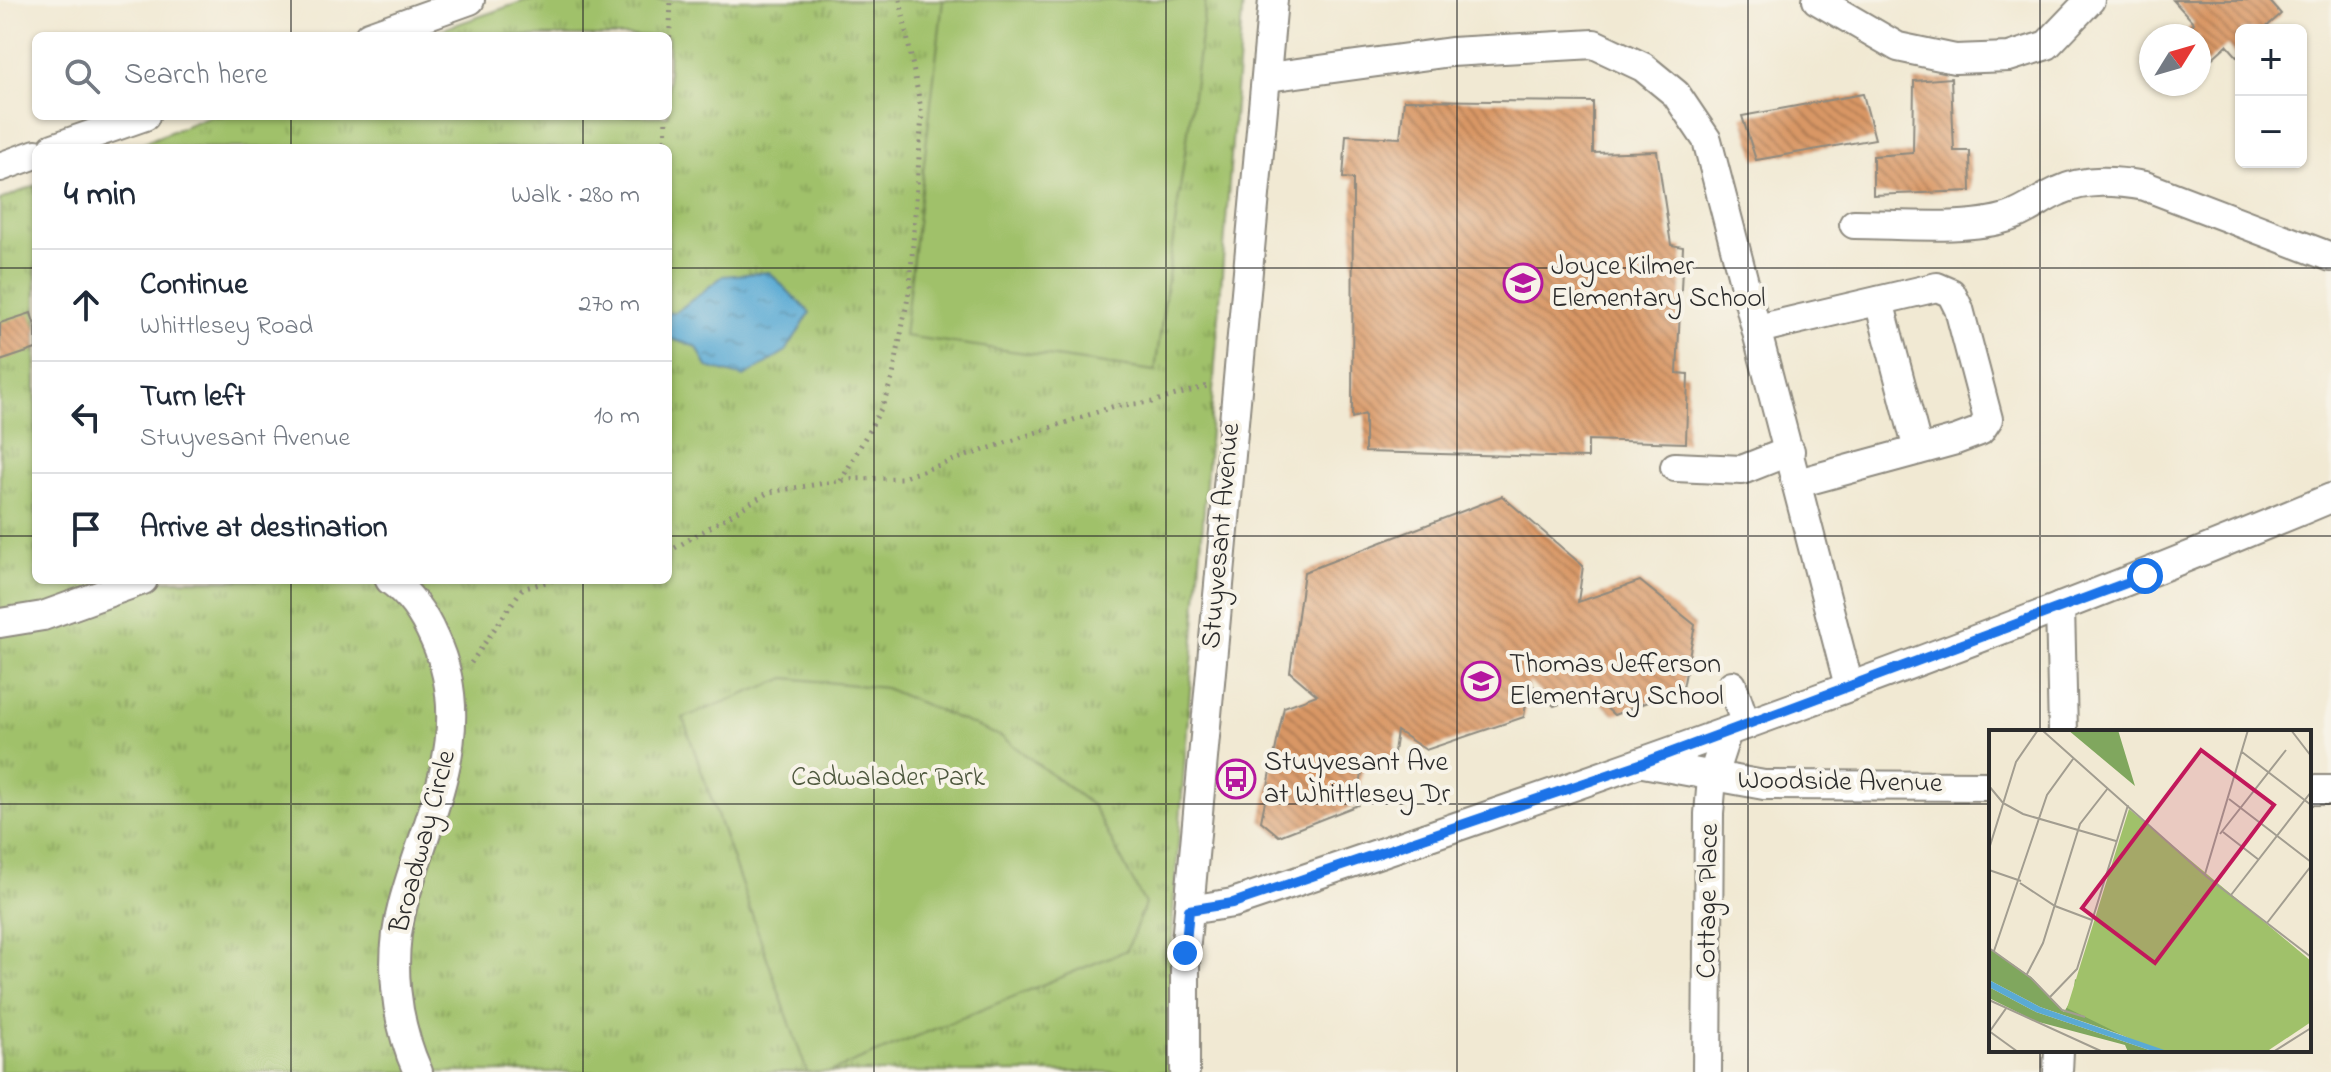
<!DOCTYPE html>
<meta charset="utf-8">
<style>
body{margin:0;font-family:"Indie Flower",sans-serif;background:#f6f6f7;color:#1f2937}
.controls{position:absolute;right:24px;top:24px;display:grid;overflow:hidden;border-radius:12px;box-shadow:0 2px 6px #0004}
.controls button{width:72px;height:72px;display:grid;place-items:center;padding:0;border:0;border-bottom:2px solid #e0e1e3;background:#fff;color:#1f2937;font:40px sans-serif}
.compass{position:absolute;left:2139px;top:24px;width:72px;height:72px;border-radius:50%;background:#fff;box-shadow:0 2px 6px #0004;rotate:53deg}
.stop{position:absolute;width:24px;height:24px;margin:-18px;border:6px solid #1a73e8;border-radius:50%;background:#fff}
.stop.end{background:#1a73e8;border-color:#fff;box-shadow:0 2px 8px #0008}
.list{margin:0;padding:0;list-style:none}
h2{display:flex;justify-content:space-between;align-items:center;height:104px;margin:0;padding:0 32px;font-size:34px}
h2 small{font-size:26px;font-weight:400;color:#747a83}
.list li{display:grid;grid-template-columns:52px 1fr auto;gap:24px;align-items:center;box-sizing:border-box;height:112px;padding:0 32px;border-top:2px solid #e0e1e3}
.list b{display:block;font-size:30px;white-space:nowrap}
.list p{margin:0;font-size:26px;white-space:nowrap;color:#747a83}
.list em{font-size:26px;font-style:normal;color:#747a83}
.icon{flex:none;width:44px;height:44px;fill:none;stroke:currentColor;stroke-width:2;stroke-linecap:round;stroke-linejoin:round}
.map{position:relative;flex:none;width:2331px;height:1072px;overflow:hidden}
.search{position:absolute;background:#fff;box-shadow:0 2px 6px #0004;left:32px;top:32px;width:640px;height:88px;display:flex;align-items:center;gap:20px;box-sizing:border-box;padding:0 28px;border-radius:12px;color:#747a83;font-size:30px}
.panel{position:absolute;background:#fff;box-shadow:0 2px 6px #0004;left:32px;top:144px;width:640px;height:440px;border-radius:12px}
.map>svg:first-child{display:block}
</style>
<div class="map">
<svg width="2331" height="1072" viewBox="0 0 2331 1072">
<defs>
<pattern id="park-tufts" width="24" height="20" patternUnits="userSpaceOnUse" patternTransform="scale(2)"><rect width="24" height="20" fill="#a0c16a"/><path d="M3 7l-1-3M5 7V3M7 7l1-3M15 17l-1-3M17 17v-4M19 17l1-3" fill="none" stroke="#839d57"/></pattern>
<pattern id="water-ripples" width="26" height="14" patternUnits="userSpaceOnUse" patternTransform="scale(2)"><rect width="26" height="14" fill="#5aaad4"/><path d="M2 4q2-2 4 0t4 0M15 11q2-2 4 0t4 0" fill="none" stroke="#4b8bac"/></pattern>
<pattern id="building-back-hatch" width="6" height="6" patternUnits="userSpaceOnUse" patternTransform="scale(2)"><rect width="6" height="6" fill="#d99765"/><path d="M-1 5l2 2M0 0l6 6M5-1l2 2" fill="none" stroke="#b07b53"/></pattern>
</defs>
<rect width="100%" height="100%" fill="#f7f3e8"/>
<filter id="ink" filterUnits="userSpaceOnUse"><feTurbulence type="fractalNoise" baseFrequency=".0125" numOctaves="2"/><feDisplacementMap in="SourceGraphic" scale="16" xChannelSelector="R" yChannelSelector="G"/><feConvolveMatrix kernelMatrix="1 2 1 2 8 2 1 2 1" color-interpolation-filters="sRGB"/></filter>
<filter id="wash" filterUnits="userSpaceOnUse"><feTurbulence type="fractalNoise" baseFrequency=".006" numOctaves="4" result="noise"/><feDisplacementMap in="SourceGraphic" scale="32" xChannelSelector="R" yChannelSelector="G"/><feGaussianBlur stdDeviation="1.8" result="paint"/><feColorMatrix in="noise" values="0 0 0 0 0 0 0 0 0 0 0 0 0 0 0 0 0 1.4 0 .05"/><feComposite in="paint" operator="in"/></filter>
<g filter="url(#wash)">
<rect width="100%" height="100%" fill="#f1e9d3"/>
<!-- park -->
<path fill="url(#park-tufts)" stroke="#66764a" stroke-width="2" d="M527 0H1243L1173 913 1169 1072H0V200L36 185V580H668V148H130L210 116H668V36H423Z"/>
<!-- pitch -->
<g fill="#a0c16a" stroke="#66764a" stroke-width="2">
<path d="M943 0H1206L1155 371 904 336Z"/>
<path d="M786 678 885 688 1002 737 1093 806 1145 904 1127 950 830 1072H807L683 718Z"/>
</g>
<!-- water -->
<path fill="url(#water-ripples)" stroke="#426a80" stroke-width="2" d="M769 272 810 313 786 351 744 377 707 367 697 347 668 338V313L676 312 723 276Z"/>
<g id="blocks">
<!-- building -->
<g fill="url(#building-back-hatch)">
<path d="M2173 0H2269L2281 14 2263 30H2241V61L2227 45 2199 70V36H2179L2194 23Z"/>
<path d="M1951 78 1954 151H1970L1971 191 1873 195V156L1913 153 1914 81Z"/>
<path d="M1863 94 1875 139 1756 160 1742 116Z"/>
<path d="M1404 100 1593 102V153L1657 151 1671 245 1683 247 1677 373 1688 374 1686 443 1588 440V458L1365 452V414L1352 418 1353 179 1343 178 1346 135 1400 138Z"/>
<path d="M31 313 36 329V349L0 361V323Z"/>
<path d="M1502 496 1583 566 1578 602 1640 581 1695 625 1683 688 1614 715 1590 693 1554 706 1529 682 1524 717 1426 750 1397 731 1393 759 1362 772 1358 805 1279 836 1261 821 1284 707 1317 695 1290 672 1304 572Z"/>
</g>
</g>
</g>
<g filter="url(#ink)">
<use href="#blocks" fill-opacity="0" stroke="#8e8a7f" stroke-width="2"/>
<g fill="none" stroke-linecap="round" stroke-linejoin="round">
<defs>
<g id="minor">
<path d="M1817 0 1898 47 1955 59 2009 57 2047 45 2090 0"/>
<path d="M369 36 470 0"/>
<path d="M1268 77 1451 52 1594 44 1643 67 1676 94 1707 140 1849 686"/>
<path d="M53 148 145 116"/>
<path d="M0 167 36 154"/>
<path d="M1854 224C1900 224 1966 231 2009 217 2028 211 2042 198 2059 191 2086 178 2116 181 2145 186L2331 257"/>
<path d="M1879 301 1918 450"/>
<path d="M1758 329 1937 287 1951 293 1959 309 1988 419 1980 431 1956 440 1798 483"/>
<path d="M1675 467 1742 470 1790 451"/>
<path d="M390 580C411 595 424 615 434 638 478 731 427 814 403 904 388 959 395 1021 418 1072"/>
<path d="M2060 607 2063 732"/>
<path d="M0 623 43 616 143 580"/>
<path d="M1732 685 1746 725"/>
<path d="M1643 763 1764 785 1991 786"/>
<path d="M2309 790H2331"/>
<path d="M1189 910 1233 903C1603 778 1971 649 2331 498"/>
<path d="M1185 1072V953L1273 0"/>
<path d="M1707 1072 1709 814 1712 778 1727 732"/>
<path d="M2058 1072 2059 1050"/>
</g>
</defs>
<!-- minor casing -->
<use href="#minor" stroke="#8e8a7f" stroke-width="32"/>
<!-- path -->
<g stroke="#8e8a7f" stroke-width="5" stroke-dasharray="2 6" stroke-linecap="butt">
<path d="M668 77 671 0"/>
<path d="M665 148 666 116"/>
<path d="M668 396V405"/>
<path d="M841 481 882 407 893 376 910 287 922 114 900 0"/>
<path d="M668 552 769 492 851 479 901 478 1115 406 1152 402 1211 385"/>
<path d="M471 663 522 589 553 580"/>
</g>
<!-- minor -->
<use href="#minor" stroke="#fff" stroke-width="28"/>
</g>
</g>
<g fill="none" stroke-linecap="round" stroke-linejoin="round" filter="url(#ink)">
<!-- route -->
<path stroke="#1a73e8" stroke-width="10" d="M1185 953 1189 910 1233 903 1643 763 2145 576"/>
</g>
<!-- grid -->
<path fill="none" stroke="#2b2b2b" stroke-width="2" stroke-opacity="0.55" d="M291 0V36M583 0V36M874 0V1072M1166 0V1072M1457 0V1072M1748 0V1072M2040 0V732M291 116V148M583 116V148M0 268H36M668 268H2331M0 536H36M668 536H2331M291 580V1072M583 580V1072M0 804H1991M2309 804H2331M2040 1050V1072"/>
<!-- icons -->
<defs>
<symbol id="school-ring" viewBox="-11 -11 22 22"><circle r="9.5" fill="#f7f3e8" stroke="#b5179e" stroke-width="1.5"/><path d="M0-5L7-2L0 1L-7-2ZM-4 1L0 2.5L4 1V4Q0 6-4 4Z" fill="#b5179e"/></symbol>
<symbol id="bus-ring" viewBox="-11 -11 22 22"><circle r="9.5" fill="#f7f3e8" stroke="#b5179e" stroke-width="1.5"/><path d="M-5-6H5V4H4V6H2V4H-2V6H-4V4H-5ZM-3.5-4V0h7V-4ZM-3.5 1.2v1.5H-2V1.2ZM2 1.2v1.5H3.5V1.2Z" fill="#b5179e"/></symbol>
</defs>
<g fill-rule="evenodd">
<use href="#school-ring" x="1501" y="261" width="44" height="44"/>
<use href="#school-ring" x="1459" y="659" width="44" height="44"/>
<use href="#bus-ring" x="1214" y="757" width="44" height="44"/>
</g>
<g text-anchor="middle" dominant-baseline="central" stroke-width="8" stroke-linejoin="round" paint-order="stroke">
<!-- poi labels -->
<g font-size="28" fill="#2b2b2b" stroke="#f7f3e8" text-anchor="start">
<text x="1551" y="267">Joyce Kilmer<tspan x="1551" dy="32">Elementary School</tspan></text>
<text x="1509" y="665">Thomas Jefferson<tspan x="1509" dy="32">Elementary School</tspan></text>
<text x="1264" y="763">Stuyvesant Ave<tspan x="1264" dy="32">at Whittlesey Dr</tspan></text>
</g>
<!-- street labels -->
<g font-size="28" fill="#2b2b2b" stroke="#f7f3e8">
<text transform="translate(1222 536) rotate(-85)">Stuyvesant Avenue</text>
<text transform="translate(1840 783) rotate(1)">Woodside Avenue</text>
<text transform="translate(424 842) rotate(-75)">Broadway Circle</text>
<text transform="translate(1709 901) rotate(-89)">Cottage Place</text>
</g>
<!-- park labels -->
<g font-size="28" fill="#4e583e" stroke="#f7f3e8">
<text x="888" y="778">Cadwalader Park</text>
</g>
</g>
<!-- overview -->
<g transform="translate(1989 730)">
<rect width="322" height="322" fill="#f1e9d3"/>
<path d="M79 0H129L146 56ZM0 218 42 247 75 282 84 267 86 249 177 320 51 277 0 250ZM0 257 47 282 166 322H139L136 315 46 291 0 268Z" fill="#80a75e"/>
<path d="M140 79 322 231V292L277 322H168L78 278Z" fill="#a0c16a"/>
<path d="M149 91 177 119 162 134 134 107ZM204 145 215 150 208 179 177 169 185 153Z" fill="#a0c16a"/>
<path d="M0 250 51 277 181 322H166L47 282 0 257Z" fill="#5aaad4"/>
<path fill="none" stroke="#a29d90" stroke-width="2" d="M53 0 218 147 322 227M302 0 322 26M253 22 322 75M0 56 14 73 34 84 127 111M240 69 322 132M234 102 270 130M231 104 297 20M0 119 27 32 49 0M0 140 32 151M216 144 259 0M31 153 66 176 103 190M242 165 322 62M278 193 322 136M0 218 42 248 73 280 96 287M5 221 58 65 84 29M38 244 54 213 91 94 119 58M61 267 88 239 139 75M0 270 114 322M0 301 29 322M1 301 18 277M284 322 322 298"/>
<path fill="#c2185b" fill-opacity="0.15" stroke="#c2185b" stroke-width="4" d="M212 20 285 75 166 233 93 178Z"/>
<rect width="322" height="322" fill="none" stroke="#2b2b2b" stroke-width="4"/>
</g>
</svg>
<div class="controls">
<button>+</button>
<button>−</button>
</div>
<svg class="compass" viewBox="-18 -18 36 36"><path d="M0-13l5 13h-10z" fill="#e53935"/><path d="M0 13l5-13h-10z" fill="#747a83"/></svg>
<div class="stop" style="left:2145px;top:576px"></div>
<div class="stop end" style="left:1185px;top:953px"></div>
<div class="search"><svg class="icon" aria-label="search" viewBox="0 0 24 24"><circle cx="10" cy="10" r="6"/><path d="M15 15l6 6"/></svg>Search here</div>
<section class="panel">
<h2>4 min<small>Walk · 280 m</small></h2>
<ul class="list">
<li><svg class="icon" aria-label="ahead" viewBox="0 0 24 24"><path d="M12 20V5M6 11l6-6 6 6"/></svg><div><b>Continue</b><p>Whittlesey Road</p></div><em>270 m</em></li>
<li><svg class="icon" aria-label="left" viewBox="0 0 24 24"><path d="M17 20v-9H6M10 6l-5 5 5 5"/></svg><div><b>Turn left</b><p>Stuyvesant Avenue</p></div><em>10 m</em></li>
<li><svg class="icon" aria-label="arrive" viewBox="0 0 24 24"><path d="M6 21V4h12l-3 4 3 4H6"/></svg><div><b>Arrive at destination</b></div></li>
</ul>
</section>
</div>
